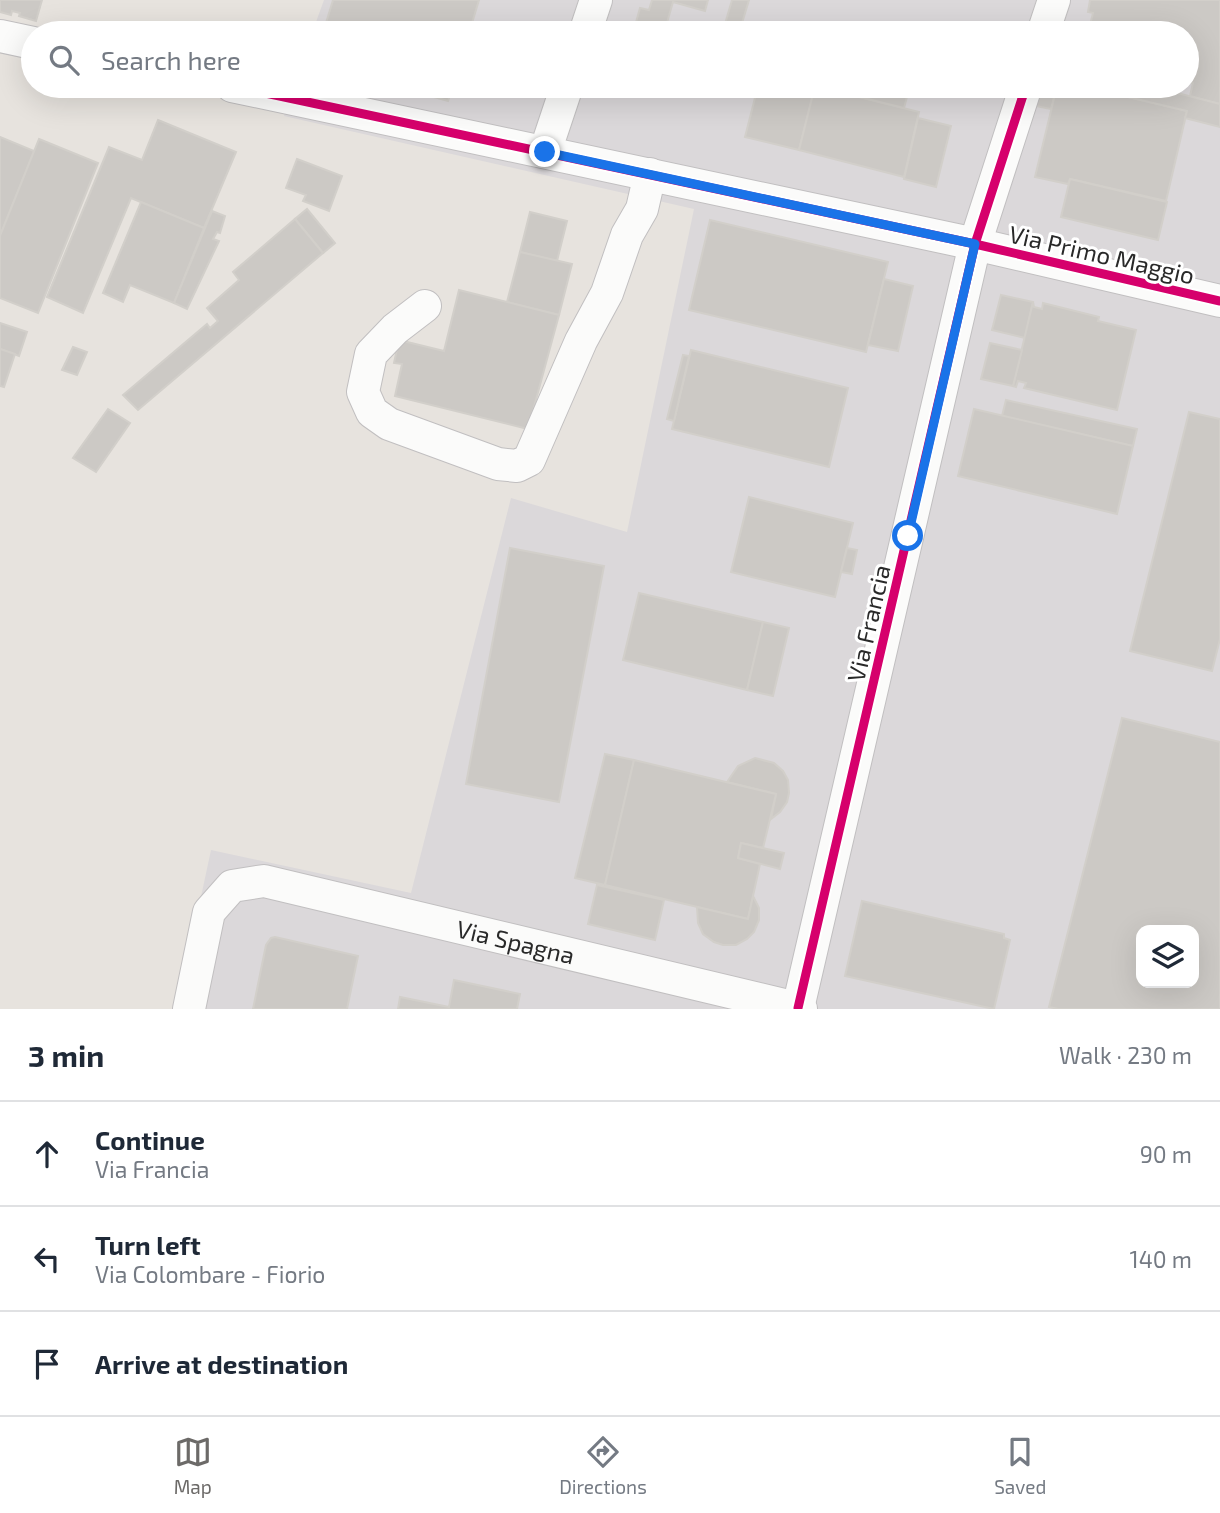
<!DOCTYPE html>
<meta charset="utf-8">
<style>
body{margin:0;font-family:"Exo 2",sans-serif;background:#f6f6f7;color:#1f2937}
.controls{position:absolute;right:21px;bottom:21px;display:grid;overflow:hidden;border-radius:14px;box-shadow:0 7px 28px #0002}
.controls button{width:63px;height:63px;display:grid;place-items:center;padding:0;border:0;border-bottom:2px solid #e0e1e3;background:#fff;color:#1f2937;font:35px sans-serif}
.stop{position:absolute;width:21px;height:21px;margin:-16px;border:5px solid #1a73e8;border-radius:50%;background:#fff}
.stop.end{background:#1a73e8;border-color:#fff;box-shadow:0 2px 7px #0008}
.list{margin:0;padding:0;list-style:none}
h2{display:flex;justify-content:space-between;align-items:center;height:91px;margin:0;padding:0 28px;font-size:30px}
h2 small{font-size:23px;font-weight:400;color:#747a83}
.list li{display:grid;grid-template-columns:46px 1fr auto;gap:21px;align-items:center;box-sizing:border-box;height:105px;padding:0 28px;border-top:2px solid #e0e1e3}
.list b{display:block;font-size:26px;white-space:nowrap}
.list p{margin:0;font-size:23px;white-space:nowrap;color:#747a83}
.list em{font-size:23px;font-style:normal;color:#747a83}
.icon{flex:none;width:38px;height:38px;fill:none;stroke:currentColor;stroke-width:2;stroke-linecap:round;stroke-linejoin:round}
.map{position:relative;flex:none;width:1220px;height:1009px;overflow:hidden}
.search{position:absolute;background:#fff;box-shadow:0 7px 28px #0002;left:21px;right:21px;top:21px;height:77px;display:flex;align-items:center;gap:18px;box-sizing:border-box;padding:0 24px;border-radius:38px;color:#747a83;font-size:26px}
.sheet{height:406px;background:#fff}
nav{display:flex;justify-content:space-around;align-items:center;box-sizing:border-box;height:98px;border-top:2px solid #e0e1e3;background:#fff;font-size:19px;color:#747a83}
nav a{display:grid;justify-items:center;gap:4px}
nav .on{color:#6c6a68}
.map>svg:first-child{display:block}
</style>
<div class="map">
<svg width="1220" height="1009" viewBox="0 0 1220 1009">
<rect width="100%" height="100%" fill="#e7e3de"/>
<!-- industrial -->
<path fill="#dbd8da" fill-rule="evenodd" d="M324 0H1220V1009H177L211 850 411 893 511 498 627 532 694 209 284 116 294 86H1187V33H312ZM1141 930H1194V983H1141Z"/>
<!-- building -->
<g fill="#ccc9c5" stroke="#d2cfca" stroke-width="2" fill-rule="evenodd">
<path d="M0 0H42L36 21 19 16 20 13 12 11 11 15 0 12Z"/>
<path d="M333 0H479L469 33H323Z"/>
<path d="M652 0H708L705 11 673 2 664 33H641L642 28 635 26 640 8 649 10Z"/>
<path d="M732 0H749L739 33 723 31Z"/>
<path d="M1090 0H1220V104L1190 96 1193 83 1187 82V33H1088L1093 13 1088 12Z"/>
<path d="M396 86H453L448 101Z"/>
<path d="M758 86H815L799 150 745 137Z"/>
<path d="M815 86 919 112 904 177 799 150Z"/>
<path d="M816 86H878L908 93 904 108Z"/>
<path d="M1042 86H1057L1051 109 1036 106Z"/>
<path d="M1057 86H1082L1187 111 1166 201 1070 179 1068 184 1035 177Z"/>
<path d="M1131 86H1150L1220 104V127L1185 118 1187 111 1128 97Z"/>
<path d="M918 118 951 126 936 187 904 179Z"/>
<path d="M158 120 236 152 204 228 131 198 83 313 47 297 109 147 142 160Z"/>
<path d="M0 137 34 151 0 236Z"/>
<path d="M39 139 98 163 38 313 0 298V236Z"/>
<path d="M297 159 342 176 329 211 303 201 306 195 286 188Z"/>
<path d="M1070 179 1167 202 1158 240 1061 217Z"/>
<path d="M141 202 204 228 174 303 130 285 123 302 103 293Z"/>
<path d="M307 209 335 243 323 253 295 219Z"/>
<path d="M212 211 225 216 220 233 217 232 213 239 219 241 187 309 174 303Z"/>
<path d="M530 212 567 221 557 261 520 252Z"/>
<path d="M295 219 323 253 138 410 123 395 207 324 210 328 218 321 207 308 239 280 233 272Z"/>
<path d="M710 220 888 262 866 352 689 310Z"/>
<path d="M520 252 572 264 559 315 507 302Z"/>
<path d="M884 279 913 286 898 351 868 345Z"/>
<path d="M459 290 559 315 528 429 395 396 402 364 394 363 399 340 444 351Z"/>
<path d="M1001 295 1033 302 1025 338 992 330Z"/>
<path d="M1033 302 1034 307 1042 309 1043 303 1099 317 1098 321 1136 330 1117 410 1024 388 1026 383 1018 381 1016 387 1013 386Z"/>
<path d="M0 323 27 332 19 356 0 349Z"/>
<path d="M990 343 1022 350 1013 386 981 379Z"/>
<path d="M73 347 87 352 77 375 62 370Z"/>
<path d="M0 349 15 354 4 387 0 386Z"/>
<path d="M691 350 848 388 829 467 672 429Z"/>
<path d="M683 355 689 356 674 421 667 419Z"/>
<path d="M1006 400 1137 429 1133 446 1002 416Z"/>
<path d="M108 409 130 423 96 472 73 458Z"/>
<path d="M974 409 1133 446 1117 514 958 476Z"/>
<path d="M1189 412 1220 419V639L1212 671 1130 651Z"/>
<path d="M749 497 853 523 835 597 731 572Z"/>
<path d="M510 548 604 566 559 802 466 784Z"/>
<path d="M847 548 857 550 852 574 841 572Z"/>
<path d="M639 593 763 622 747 690 623 660Z"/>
<path d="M763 622 789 628 773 696 747 690Z"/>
<path d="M1122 718 1220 742V1009H1058L1049 1007ZM1141 930H1194V983H1141Z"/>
<path d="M605 754 634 760 605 885 575 878Z"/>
<path d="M755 758 774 763 783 771 788 780 789 793 787 802 780 812 771 819 776 794 727 782 738 766Z"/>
<path d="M634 760 776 794 763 848 741 843 738 858 760 864 748 919 605 885Z"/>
<path d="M741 843 784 853 780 869 738 858Z"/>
<path d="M597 885 664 900 655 940 588 924Z"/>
<path d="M753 896 759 908V920L754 932 747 939 736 945H723L714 942 703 934 698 923 697 907 748 919Z"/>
<path d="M862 901 1004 934V938L1010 940 994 1009 845 976Z"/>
<path d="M275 937 358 956 347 1009H253L266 945 271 938Z"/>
<path d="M454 980 520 994 517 1009H398L400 997 449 1007Z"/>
</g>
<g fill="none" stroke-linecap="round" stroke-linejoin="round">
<defs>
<g id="minor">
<path d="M585 33 596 0"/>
<path d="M1043 33 1054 0"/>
<path d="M0 36 33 43"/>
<path d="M232 86 975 244 1220 301"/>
<path d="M545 152 567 86"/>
<path d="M425 306 395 329 371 354 363 392 372 412 389 424 498 464 517 466 529 460 581 341 607 293 627 235 642 209 650 174"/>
<path d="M798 1008 975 244 1026 86"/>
<path id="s1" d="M189 1009 209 912 232 886 264 881 801 1009"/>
</g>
</defs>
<!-- minor casing -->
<use href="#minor" stroke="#c1bfc0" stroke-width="34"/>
<!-- minor -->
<use href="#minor" stroke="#fbfbfa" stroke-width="32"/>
<defs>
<g id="cycleway">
<path d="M232 86 975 244 1220 301"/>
<path d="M798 1008 975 244 1026 86"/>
</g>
</defs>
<!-- cycleway casing -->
<use href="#cycleway" stroke="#fff" stroke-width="13"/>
<!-- cycleway -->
<use href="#cycleway" stroke="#d6006c" stroke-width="9"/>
</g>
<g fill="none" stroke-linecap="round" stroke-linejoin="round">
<!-- route -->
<path stroke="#1a73e8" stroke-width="9" d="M545 152 975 244 908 536"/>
</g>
<g text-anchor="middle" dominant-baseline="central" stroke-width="6" stroke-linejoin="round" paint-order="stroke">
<!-- street labels -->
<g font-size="24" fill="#292929" stroke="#fff">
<text transform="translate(1102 254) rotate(13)">Via Primo Maggio</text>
<text transform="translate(868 623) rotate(-77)">Via Francia</text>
<text stroke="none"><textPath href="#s1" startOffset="425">Via Spagna</textPath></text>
</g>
</g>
</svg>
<div class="controls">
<button><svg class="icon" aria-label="layers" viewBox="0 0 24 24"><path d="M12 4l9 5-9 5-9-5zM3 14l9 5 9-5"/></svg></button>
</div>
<div class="stop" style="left:908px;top:536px"></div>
<div class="stop end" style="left:545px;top:152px"></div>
<div class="search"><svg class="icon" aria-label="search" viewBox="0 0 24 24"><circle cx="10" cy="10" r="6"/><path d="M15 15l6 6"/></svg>Search here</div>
</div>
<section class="sheet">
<h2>3 min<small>Walk · 230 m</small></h2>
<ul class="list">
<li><svg class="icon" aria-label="ahead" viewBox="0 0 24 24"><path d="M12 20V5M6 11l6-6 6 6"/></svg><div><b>Continue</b><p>Via Francia</p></div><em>90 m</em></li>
<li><svg class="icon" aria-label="left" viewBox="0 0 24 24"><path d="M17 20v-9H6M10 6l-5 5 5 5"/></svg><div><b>Turn left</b><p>Via Colombare - Fiorio</p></div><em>140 m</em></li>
<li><svg class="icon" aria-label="arrive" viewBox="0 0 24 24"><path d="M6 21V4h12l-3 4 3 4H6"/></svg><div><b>Arrive at destination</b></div></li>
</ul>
</section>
<nav>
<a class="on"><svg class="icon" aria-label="map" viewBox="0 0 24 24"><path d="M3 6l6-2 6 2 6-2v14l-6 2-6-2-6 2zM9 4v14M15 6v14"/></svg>Map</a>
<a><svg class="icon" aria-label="directions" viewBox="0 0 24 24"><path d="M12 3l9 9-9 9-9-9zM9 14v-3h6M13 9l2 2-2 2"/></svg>Directions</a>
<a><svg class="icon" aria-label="saved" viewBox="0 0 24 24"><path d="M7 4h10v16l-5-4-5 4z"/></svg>Saved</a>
</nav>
